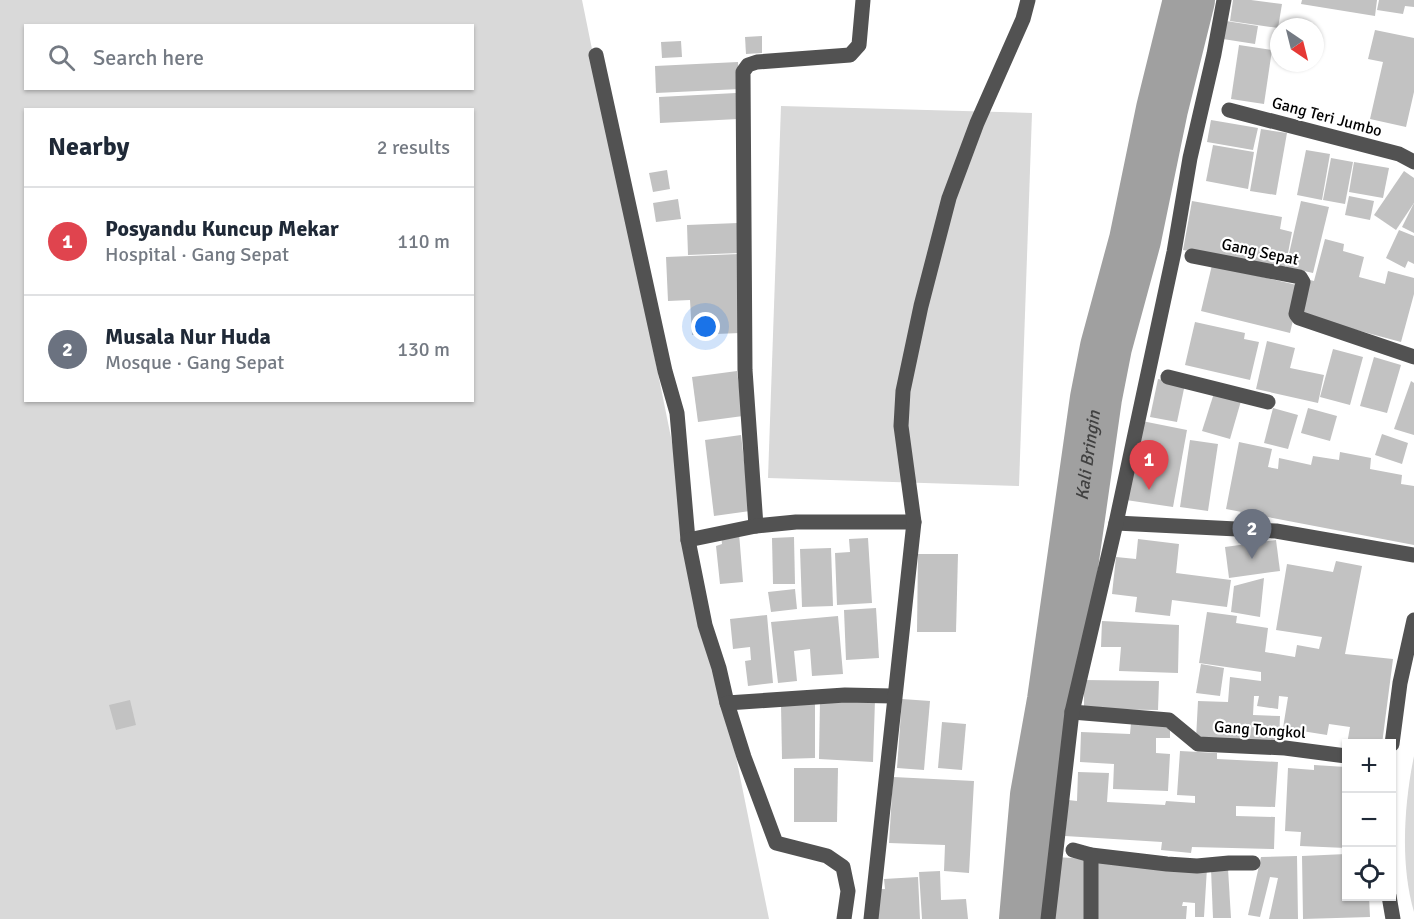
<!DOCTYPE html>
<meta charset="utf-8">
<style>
body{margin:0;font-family:Signika,sans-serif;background:#f2f2f3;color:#1f2937}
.controls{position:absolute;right:18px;bottom:18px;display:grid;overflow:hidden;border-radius:0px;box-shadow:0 2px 4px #0004}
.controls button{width:54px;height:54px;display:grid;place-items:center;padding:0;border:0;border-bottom:2px solid #e0e1e3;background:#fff;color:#1f2937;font:30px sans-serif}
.compass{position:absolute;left:1270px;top:18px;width:54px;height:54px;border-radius:50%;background:#fff;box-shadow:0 2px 4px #0004;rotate:145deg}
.you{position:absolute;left:706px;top:327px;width:21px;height:21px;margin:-15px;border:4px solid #fff;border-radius:50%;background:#1a73e8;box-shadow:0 0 0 9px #1a73e833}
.badge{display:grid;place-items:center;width:39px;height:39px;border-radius:50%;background:#000;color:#fff;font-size:20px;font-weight:700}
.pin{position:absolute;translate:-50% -50px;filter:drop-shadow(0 2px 3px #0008)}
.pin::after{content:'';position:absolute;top:32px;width:21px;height:18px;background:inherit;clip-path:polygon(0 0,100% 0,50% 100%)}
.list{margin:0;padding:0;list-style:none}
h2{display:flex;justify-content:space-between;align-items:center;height:78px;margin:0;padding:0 24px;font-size:26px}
h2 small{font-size:20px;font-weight:400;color:#747a83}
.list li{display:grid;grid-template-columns:39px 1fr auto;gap:18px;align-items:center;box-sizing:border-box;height:108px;padding:0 24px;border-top:2px solid #e0e1e3}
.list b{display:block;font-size:22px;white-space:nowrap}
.list p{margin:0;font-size:20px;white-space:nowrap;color:#747a83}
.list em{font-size:20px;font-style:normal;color:#747a83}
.icon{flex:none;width:33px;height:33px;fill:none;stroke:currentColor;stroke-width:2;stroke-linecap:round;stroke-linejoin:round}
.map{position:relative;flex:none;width:1414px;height:919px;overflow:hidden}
.search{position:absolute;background:#fff;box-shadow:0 2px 4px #0004;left:24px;top:24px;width:450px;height:66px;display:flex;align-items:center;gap:15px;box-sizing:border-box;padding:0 21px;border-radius:0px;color:#747a83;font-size:22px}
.panel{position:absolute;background:#fff;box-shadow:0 2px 4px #0004;left:24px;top:108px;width:450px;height:294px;border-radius:0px}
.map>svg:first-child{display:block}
</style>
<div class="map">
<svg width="1414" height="919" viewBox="0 0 1414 919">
<rect width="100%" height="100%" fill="#fff"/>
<!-- green -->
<g fill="#d9d9d9" fill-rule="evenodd">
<path d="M0 0H582L769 919H0ZM26 26H472V88H26ZM26 110H472V400H26Z"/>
<path d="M781 106 1032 113 1019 486 768 478Z"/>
<path d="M1414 756V912C1400 865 1404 804 1414 756Z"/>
</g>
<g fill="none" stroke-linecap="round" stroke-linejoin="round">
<!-- river -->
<path stroke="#a0a0a0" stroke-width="52" id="s1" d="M1025 919 1036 795 1053 700 1096 398 1106 347 1135 240 1162 109 1189 0"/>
</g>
<!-- building -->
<g fill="#c2c2c2">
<path d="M1233 0H1251L1282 4 1278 28 1230 21Z"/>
<path d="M1302 0H1377L1375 16 1301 4Z"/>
<path d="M1379 0H1414V7L1405 6 1403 14 1377 10Z"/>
<path d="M1226 21 1258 26 1255 44 1223 39Z"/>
<path d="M1375 30 1414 38V92L1406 127 1370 119 1383 62 1368 59Z"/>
<path d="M762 36V53L746 54 745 37Z"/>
<path d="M681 41 682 57 662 58 661 42Z"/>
<path d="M1239 45 1272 50 1264 104 1231 99Z"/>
<path d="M738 62 740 89 656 93 655 66Z"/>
<path d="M736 93 738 119 660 123 659 97Z"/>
<path d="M1211 120 1258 128 1253 150 1207 142Z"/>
<path d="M1261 129 1287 133 1276 195 1250 191Z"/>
<path d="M1213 145 1254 152 1248 189 1206 181Z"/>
<path d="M1306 150 1330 154 1322 200 1297 195Z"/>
<path d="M1331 158 1353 162 1345 204 1323 200Z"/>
<path d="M1354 162 1389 168 1383 198 1349 192Z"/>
<path d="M667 170 670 189 653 192 649 173Z"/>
<path d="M1404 171 1414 178V203L1396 230 1374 215Z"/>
<path d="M1349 196 1374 201 1370 220 1345 215Z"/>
<path d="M678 199 681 219 656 222 653 203Z"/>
<path d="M1192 201 1282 217 1280 229 1292 232 1285 269 1183 250Z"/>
<path d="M1301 201 1329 207 1313 273 1286 267Z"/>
<path d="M1414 203V233L1402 227Z"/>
<path d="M738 223 739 253 688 255 687 225Z"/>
<path d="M1399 230 1414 236V264L1408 261 1405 268 1386 258Z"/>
<path d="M1325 239 1344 244 1343 251 1364 257 1359 277 1385 284 1388 271 1414 278V294L1401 342 1297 314 1306 279 1314 281Z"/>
<path d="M739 254 740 333 692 335 690 300 668 301 666 257Z"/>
<path d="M1212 265 1301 286 1290 333 1201 311Z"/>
<path d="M1195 322 1245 333 1244 339 1259 342 1250 380 1185 365Z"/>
<path d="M1267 341 1295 348 1290 368 1324 375 1318 403 1256 389Z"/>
<path d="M1333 349 1363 357 1350 405 1320 397Z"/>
<path d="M1374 357 1401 365 1387 413 1360 406Z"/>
<path d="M737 371 743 416 698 422 692 377Z"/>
<path d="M1158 379 1185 384 1177 422 1150 417Z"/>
<path d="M1411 381 1414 383V435L1394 429Z"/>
<path d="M1214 393 1241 401 1230 439 1202 431Z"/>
<path d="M1273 408 1298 415 1288 449 1264 443Z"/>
<path d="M1308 408 1337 416 1330 441 1301 433Z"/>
<path d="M1142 421 1187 430 1173 507 1126 500Z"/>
<path d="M1382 434 1408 443 1402 464 1375 455Z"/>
<path d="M741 435 750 511 714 516 705 440Z"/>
<path d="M1190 440 1218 444 1208 511 1180 507Z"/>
<path d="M1239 442 1272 449 1268 467 1278 469 1279 458 1311 465 1313 456 1339 460 1340 452 1371 458 1370 469 1402 475 1401 484 1414 486V545L1226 509Z"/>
<path d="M739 533 743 582 720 584 716 546 722 544 721 534Z"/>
<path d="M794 537 795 584H773L772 538Z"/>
<path d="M868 538 872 603 837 605 835 553 850 552 849 539Z"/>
<path d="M1138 539 1179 544 1176 573 1231 580 1227 607 1172 600 1170 616 1135 612 1137 597 1112 594 1116 557 1136 559Z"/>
<path d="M1276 540 1280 571 1229 578 1225 547Z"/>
<path d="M831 548 833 606 802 607 800 549Z"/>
<path d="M918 554H958L956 632H917Z"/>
<path d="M1336 561 1362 566 1345 654 1393 659 1382 744H1347L1350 727 1329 724 1327 735 1283 728 1288 697 1279 696 1278 709 1257 706 1259 696H1254L1253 715 1280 716 1279 742 1196 739 1198 701 1228 702 1230 677 1261 681V672L1199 663 1207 612 1237 616 1236 623 1268 628 1265 652 1295 657 1297 645 1319 649 1322 637 1276 630 1287 564 1333 572Z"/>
<path d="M1264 578 1260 617 1231 612 1234 586Z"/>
<path d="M795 589 797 609 771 612 768 592Z"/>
<path d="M876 608 879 658 846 660 844 610Z"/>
<path d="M767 615 773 683 748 686 745 661 751 660 750 647 733 649 730 619Z"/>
<path d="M838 616 843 674 812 676 810 649 794 651 797 681 778 683 771 622Z"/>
<path d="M1102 621 1179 625 1178 673 1119 671 1121 647H1101Z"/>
<path d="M1201 664 1224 668 1220 696 1196 693Z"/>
<path d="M1084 680 1159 681 1158 710 1084 709Z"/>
<path d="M902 699 930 701 924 770 897 768Z"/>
<path d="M130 700 136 725 116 730 109 705Z"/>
<path d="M820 700H875L873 762 819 759Z"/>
<path d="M781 704H815V758L782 759Z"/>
<path d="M942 722 966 724 962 770 938 768Z"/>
<path d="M1131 723 1170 724V738H1156V753L1170 754 1168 791 1113 789 1114 764 1080 762 1081 732 1130 734Z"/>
<path d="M1180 751 1217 753V759L1278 762 1275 807 1236 806V816L1275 817 1274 849 1192 847 1191 853 1161 850 1162 842 1065 836 1068 800 1077 801 1078 772 1109 773 1107 802 1165 805 1166 801 1195 803V796L1177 795Z"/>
<path d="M1314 765 1346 767V848L1300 846 1301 832 1285 831 1288 768 1314 770Z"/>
<path d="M794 768H838L837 822H794Z"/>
<path d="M893 777 974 781 969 873 944 871 945 845 889 843Z"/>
<path d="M1346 854V896H1369L1370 917 1303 919 1302 856Z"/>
<path d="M1297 856 1298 919H1269L1278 878 1270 877 1260 917 1248 915 1261 857Z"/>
<path d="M1056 857 1088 859 1084 919H1052Z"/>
<path d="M1098 860 1207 868 1204 917H1195V903L1183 902 1182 906H1187L1186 919H1093Z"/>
<path d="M1211 869H1228L1231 918H1213Z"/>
<path d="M940 871 941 900 966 899 968 919H922L919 872Z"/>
<path d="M918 877 920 919H875V889H885L884 879Z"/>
</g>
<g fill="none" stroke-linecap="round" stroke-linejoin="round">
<!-- minor -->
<g stroke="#525252" stroke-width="15">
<path d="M596 55 665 371 677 413 688 540 705 625 719 668 727 703 744 757 776 843 827 856 843 867 848 891 844 919"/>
<path d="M1229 110 1399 154 1414 162"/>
<path d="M1192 256 1300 277 1303 282 1296 314 1299 318 1414 357"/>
<path d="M1168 377 1268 402"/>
<path d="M1116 523 1276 531 1414 555"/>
<path d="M756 526 745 370 743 72 748 65 757 62 850 55 859 45 863 0"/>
<path d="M688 540 756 526 796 522H914"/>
<path d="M727 703 845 695 893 696"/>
<path d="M1072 712 1169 720 1198 744 1285 748 1346 756"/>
<path d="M1392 744 1400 683 1414 620"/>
<path d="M1073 850 1091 855 1167 864 1197 866 1229 863H1253"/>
<path d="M1389 896 1393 919"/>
<path d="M871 919 914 522 901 426 903 391 921 306 949 198 977 123 1023 19 1028 0"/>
<path d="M1048 919 1072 712 1116 523 1174 252 1190 158 1214 54 1224 0"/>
<path d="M1091 919V855"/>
</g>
</g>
<g text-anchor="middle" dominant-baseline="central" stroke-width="4.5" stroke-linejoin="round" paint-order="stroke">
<!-- street labels -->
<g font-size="16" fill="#000" stroke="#fff">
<text transform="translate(1327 117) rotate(15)">Gang Teri Jumbo</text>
<text transform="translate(1260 252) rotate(12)">Gang Sepat</text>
<text transform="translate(1260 730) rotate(4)">Gang Tongkol</text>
</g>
<!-- water labels -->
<g font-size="18" font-style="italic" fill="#414141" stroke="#fff">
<text stroke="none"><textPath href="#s1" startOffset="468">Kali Bringin</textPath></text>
</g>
</g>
</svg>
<div class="controls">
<button>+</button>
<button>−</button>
<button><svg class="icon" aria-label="locate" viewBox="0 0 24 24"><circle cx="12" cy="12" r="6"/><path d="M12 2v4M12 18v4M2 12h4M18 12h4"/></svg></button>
</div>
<svg class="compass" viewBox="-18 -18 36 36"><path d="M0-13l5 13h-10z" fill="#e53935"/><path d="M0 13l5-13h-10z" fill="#747a83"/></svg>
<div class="you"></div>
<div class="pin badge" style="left:1149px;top:490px;background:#e0444e">1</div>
<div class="pin badge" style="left:1252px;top:559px;background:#6b7280">2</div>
<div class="search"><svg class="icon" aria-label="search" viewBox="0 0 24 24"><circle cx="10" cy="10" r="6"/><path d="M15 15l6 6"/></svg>Search here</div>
<section class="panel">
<h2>Nearby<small>2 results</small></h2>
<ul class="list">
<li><span class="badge" style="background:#e0444e">1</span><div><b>Posyandu Kuncup Mekar</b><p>Hospital · Gang Sepat</p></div><em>110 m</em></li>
<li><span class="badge" style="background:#6b7280">2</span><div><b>Musala Nur Huda</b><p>Mosque · Gang Sepat</p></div><em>130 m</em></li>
</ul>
</section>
</div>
